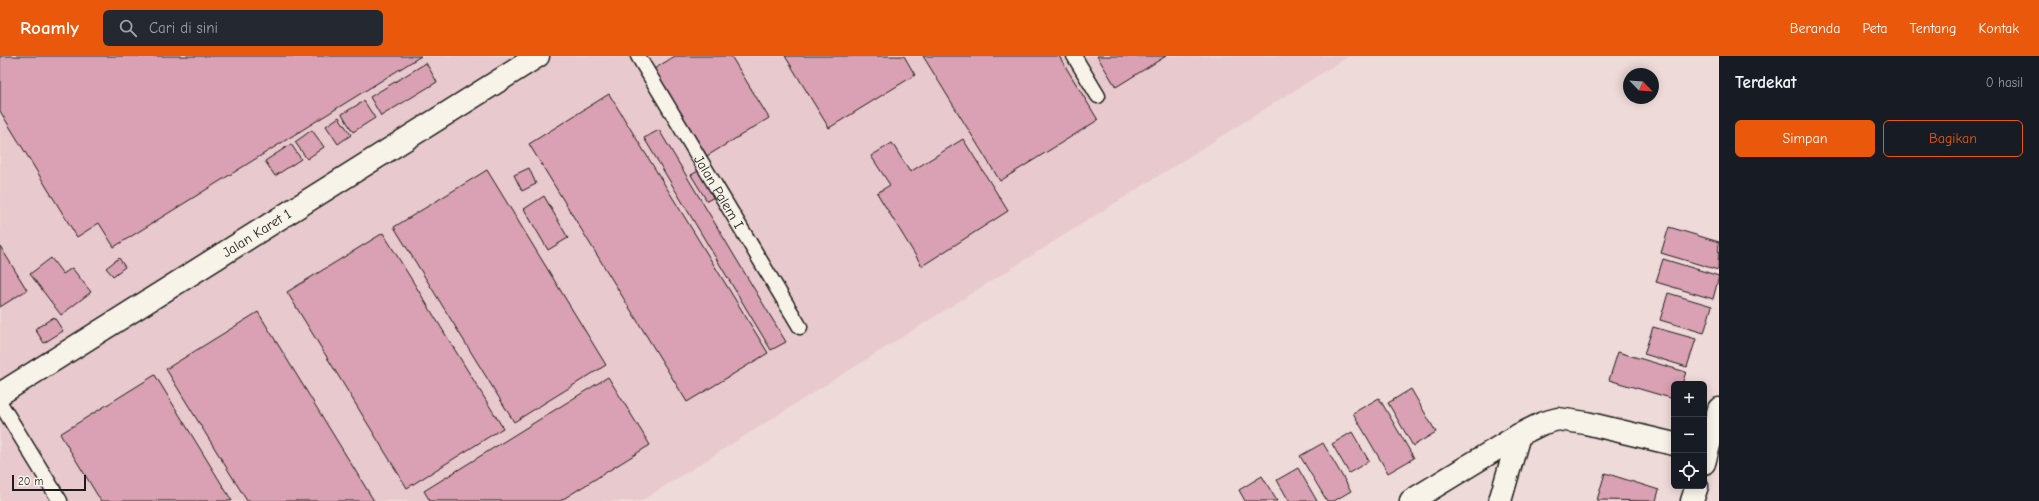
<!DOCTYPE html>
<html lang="id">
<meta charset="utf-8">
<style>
body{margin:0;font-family:"Comic Neue",sans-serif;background:#242831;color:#f1f3f6}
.controls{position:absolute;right:12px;bottom:12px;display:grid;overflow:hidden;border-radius:6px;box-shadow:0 2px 10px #0003}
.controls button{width:36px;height:36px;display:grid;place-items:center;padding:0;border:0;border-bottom:1px solid #363941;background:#171b24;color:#f1f3f6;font:20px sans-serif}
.compass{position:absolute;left:1623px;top:12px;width:36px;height:36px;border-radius:50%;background:#171b24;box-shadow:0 2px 10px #0003;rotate:115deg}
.scale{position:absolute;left:12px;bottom:10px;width:74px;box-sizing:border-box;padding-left:4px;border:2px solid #1c1c1c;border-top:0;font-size:11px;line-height:14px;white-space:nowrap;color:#1c1c1c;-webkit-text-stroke:3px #f7f3e8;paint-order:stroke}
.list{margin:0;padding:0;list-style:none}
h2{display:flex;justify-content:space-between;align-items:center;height:52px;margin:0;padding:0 16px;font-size:17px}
h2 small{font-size:13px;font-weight:400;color:#9ea1a6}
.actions{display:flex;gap:8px;padding:12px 16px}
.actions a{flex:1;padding:9px 0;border:1px solid #ea580c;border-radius:6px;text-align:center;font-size:14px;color:#ea580c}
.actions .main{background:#ea580c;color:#fff}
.icon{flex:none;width:22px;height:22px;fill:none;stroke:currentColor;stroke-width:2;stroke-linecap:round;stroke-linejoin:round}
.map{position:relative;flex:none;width:1719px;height:445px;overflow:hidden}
header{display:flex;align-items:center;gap:24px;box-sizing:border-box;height:56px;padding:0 20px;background:#ea580c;color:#fff}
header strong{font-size:19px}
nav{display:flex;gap:22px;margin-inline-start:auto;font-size:14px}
.search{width:280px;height:36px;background:#242831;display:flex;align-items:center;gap:10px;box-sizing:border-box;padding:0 14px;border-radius:6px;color:#9ea1a6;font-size:15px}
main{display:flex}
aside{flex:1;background:#171b24}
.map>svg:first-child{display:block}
</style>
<header>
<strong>Roamly</strong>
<div class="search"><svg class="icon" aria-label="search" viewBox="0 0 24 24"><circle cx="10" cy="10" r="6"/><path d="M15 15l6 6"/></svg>Cari di sini</div>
<nav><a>Beranda</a><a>Peta</a><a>Tentang</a><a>Kontak</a></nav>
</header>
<main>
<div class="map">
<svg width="1719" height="445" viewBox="0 0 1719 445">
<rect width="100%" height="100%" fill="#eedad8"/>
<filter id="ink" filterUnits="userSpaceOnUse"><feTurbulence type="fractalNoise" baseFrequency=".025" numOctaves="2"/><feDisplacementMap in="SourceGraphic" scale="8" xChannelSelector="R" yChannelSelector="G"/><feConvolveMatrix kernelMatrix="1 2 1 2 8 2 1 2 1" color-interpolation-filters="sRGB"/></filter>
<g filter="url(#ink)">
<!-- built -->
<path fill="#e8c9cd" d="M0 0H1349L641 445H0Z"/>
<!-- building -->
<g fill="#d9a1b3" stroke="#1c1c1c">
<path d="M0 0H421L114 191 99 167 77 181 0 55Z"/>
<path d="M675 0H731L769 62 707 100 654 13Z"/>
<path d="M785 0H904L915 19 829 72Z"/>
<path d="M923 0H1059L1098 64 1000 125Z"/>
<path d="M1097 0H1166L1116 31Z"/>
<path d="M426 7 437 26 381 60 370 41Z"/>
<path d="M609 38 768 297 687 346 529 88Z"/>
<path d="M364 45 375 62 353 76 342 58Z"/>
<path d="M339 61 351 79 338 88 326 70Z"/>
<path d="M312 74 324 91 307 103 295 86Z"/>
<path d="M659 74 786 286 771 294 644 82Z"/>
<path d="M963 83 1008 155 922 210 877 137 890 129 871 100 892 87 910 116Z"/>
<path d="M291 88 301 103 275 120 265 105Z"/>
<path d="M529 112 536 128 522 135 514 119Z"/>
<path d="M487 114 606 309 514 366 394 171Z"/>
<path d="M700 114 716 140 707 145 691 119Z"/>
<path d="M544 140 568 182 548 194 524 153Z"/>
<path d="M1669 171 1719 186 1718 214 1661 197Z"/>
<path d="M383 177 503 372 407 432 287 236Z"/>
<path d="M0 190 27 234 0 251Z"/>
<path d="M51 202 63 218 72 212 91 236 61 259 30 218Z"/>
<path d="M119 202 125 211 113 220 106 212Z"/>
<path d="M1663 203 1719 220 1713 243 1656 226Z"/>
<path d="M1668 237 1712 250 1704 277 1660 264Z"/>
<path d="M258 256 374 445H247L166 313Z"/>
<path d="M54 261 63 275 44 287 35 273Z"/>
<path d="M1653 271 1696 283 1687 311 1644 298Z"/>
<path d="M1618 296 1686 316 1682 328H1674V343L1609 324Z"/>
<path d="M155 319 232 445H101L60 378Z"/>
<path d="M608 321 650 389 560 445H430L424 435Z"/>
<path d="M1411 333 1436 376 1413 390 1388 347Z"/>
<path d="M1379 342 1414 402 1388 417 1353 357Z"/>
<path d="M1352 376 1369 405 1349 417 1332 388Z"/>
<path d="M1323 387 1351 435 1334 445H1327L1300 400Z"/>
<path d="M1298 412 1317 445H1289L1277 424Z"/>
<path d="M1605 417 1659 434 1656 445 1597 444Z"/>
<path d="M1262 420 1277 445H1245L1239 434Z"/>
</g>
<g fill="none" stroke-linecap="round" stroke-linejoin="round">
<defs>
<g id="lane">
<path id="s1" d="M638 0 800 271"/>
<path d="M1074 0 1098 40"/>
<path d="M0 347 60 445"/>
</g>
<g id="street">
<path id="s2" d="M0 338 538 0"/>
<path d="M1704 407 1719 353"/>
<path d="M1411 445 1519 379 1543 367 1558 363 1586 367 1674 388"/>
<path d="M1500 445 1519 379"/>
<path d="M1692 445 1697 430"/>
</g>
</defs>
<!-- lane casing -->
<use href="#lane" stroke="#1c1c1c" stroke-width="17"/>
<!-- street casing -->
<use href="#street" stroke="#1c1c1c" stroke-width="25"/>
<!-- lane -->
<use href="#lane" stroke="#f7f3e8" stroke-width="14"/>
<!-- street -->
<use href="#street" stroke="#f7f3e8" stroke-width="22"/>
</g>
</g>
<g text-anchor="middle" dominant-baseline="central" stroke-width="3" stroke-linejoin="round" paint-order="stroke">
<!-- street labels -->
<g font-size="14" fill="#1c1c1c" stroke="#f7f3e8">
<text stroke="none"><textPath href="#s1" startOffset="158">Jalan Palem I</textPath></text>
<text stroke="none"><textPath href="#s2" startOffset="303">Jalan Karet 1</textPath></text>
</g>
</g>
</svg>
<div class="controls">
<button>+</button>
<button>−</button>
<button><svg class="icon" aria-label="locate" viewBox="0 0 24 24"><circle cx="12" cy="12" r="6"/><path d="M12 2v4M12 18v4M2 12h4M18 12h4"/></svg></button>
</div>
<svg class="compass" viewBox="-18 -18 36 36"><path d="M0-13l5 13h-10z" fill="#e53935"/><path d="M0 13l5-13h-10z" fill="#9ea1a6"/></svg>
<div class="scale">20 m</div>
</div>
<aside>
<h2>Terdekat<small>0 hasil</small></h2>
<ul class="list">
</ul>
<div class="actions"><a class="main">Simpan</a><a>Bagikan</a></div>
</aside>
</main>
